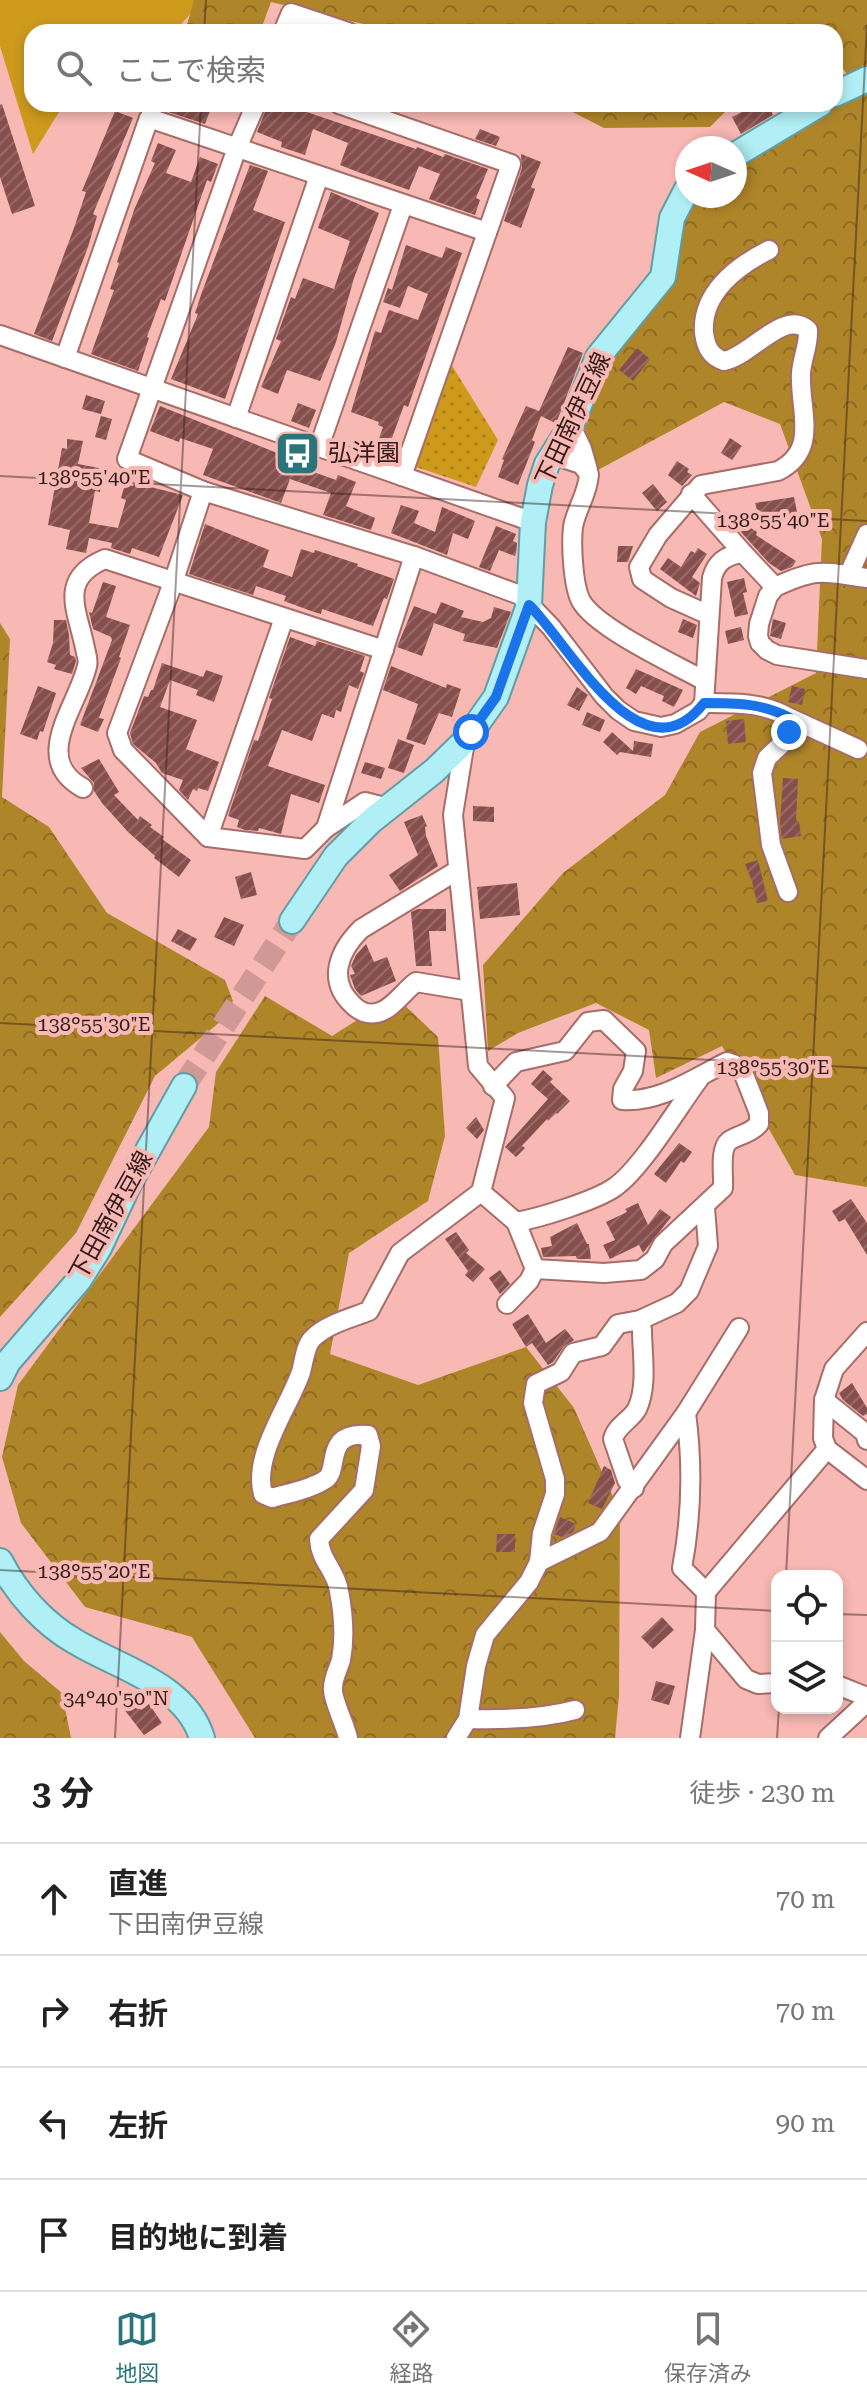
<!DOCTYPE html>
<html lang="ja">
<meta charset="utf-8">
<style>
body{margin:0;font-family:"Roboto Serif","Noto Sans JP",serif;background:#f6f6f6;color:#222}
.controls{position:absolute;right:24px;bottom:24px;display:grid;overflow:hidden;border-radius:16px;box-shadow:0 4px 12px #0003}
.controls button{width:72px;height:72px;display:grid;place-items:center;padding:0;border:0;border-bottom:2px solid #e0e0e0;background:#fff;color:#222;font:40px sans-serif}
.compass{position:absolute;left:675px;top:136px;width:72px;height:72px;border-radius:50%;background:#fff;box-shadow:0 4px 12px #0003;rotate:273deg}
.stop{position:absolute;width:24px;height:24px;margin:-18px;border:6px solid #1a73e8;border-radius:50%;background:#fff}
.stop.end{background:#1a73e8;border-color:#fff;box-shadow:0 2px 8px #0008}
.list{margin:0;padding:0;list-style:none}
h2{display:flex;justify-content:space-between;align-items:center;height:104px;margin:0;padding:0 32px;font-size:34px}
h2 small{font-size:26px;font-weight:400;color:#767676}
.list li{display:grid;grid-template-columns:52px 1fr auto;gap:24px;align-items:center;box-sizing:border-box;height:112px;padding:0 32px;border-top:2px solid #e0e0e0}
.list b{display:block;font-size:30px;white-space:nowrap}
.list p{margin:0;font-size:26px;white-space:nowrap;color:#767676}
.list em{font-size:26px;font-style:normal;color:#767676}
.icon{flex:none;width:44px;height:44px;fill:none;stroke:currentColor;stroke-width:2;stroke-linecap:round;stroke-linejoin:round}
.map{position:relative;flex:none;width:867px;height:1738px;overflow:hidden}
.search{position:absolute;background:#fff;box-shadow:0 4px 12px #0003;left:24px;right:24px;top:24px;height:88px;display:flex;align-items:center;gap:20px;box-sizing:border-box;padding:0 28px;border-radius:24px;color:#767676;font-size:30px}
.sheet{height:552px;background:#fff}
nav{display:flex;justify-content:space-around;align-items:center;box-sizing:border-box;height:112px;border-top:2px solid #e0e0e0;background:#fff;font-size:22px;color:#767676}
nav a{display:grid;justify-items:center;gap:4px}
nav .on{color:#2b747b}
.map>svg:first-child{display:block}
</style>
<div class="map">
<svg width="867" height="1738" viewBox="0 0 867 1738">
<defs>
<pattern id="forest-crowns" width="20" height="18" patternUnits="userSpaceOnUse" patternTransform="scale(2)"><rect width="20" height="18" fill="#af8529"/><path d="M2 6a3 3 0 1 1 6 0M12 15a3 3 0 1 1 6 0" fill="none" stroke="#8f6c22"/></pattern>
<pattern id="park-dots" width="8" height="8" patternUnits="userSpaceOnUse" patternTransform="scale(2)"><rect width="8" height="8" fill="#ce9a1c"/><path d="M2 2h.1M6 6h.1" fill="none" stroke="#a87d18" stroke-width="1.8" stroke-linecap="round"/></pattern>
<pattern id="building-hatch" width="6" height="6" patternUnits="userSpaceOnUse" patternTransform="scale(2)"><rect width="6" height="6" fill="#864f4c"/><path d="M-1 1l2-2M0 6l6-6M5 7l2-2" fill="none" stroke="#956a68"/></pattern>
</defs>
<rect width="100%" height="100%" fill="#f8b8b4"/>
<!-- grass -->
<path fill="#ce9a1c" d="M0 0H195L192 12 174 32H32V104H64L33 154 0 46Z"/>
<!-- forest -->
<g fill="url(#forest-crowns)">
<path d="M194 0H867V77L856 84 835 60V32H810L807 29 803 32H397L271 2 260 32H185Z"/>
<path d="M867 85V1187L795 1175 722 1046 656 1078 649 1030 596 1003 518 1033 488 1051 483 965 563 873 665 795 700 732 816 673 822 539 780 424 724 402 598 470 585 429 608 344 663 277 687 196H735V158Z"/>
<path d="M557 104H733L710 127 604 128Z"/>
<path d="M0 623 10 639 2 797 49 827 107 913 225 980 233 1001 221 1021 155 1076 76 1233 0 1317Z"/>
<path d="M265 996 332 1036 395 996 438 1037 445 1136 428 1201 349 1253 330 1354 418 1385 526 1347 574 1408 620 1513 619 1696 615 1738H255L192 1637 85 1607 21 1523 2 1457 18 1385 209 1127 216 1072Z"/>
<path d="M0 1632 24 1661 62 1693 71 1738H0Z"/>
</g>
<!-- park -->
<path fill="url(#park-dots)" d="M451 364 498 440 476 487 416 467Z"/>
<!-- building -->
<g fill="url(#building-hatch)">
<path d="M2 104 35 206 12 214 0 177V105Z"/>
<path d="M137 104H191L210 111 205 124 153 107 144 108Z"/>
<path d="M268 104H283L416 149 417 147 443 157 445 154 488 169 476 198 480 200 475 215 429 199 440 174 419 166 409 190 358 172 340 165 348 143 313 129 305 155 281 147 282 142 257 132Z"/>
<path d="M751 104H768L773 115 741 134 732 117 752 107Z"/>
<path d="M115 111 133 118 93 214 97 216 88 247 52 341 34 334 74 228 86 192 82 191Z"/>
<path d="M480 129 500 137 496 146 475 139Z"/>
<path d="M158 143 176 150 166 173 191 182 200 157 218 164 211 182 207 180 165 301 161 299 147 337 149 338 138 371 91 354 114 290 110 289 119 263 117 262 134 210 155 163 151 161Z"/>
<path d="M521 154 541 162 531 187 535 189 521 228 504 221 522 168Z"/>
<path d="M250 165 268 171 253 210 285 222 225 399 171 379 198 314 195 313 202 292Z"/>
<path d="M331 192 379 213 354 278 336 342 320 381 287 370 278 394 261 387 281 341 276 339 291 297 295 299 303 278 334 289 350 241 318 228Z"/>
<path d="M406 245 442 258 446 247 462 253 408 407 404 405 392 438 397 440 392 453 376 447 383 427 378 425 379 422 351 412 375 331 381 333 389 310 418 320 428 294 408 286 400 308 383 302 388 288 392 290Z"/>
<path d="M568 347 583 353 558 419 555 423 541 416 532 440 535 442 518 485 498 477 504 460 502 459 526 406 539 411Z"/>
<path d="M637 348 650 359 633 381 619 370Z"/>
<path d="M86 395 105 401 101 414 82 409Z"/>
<path d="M298 403 316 410 309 428 291 421Z"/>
<path d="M160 406 297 461 296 464 302 468 336 480 338 475 356 482 346 506 375 518 371 530 323 515 331 493 290 479 281 503 203 475 213 449 180 438 179 442 150 431Z"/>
<path d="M101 416 112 419 106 440 95 437Z"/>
<path d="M730 438 742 446 732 460 721 453Z"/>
<path d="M67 439 83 441 78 464 99 468 98 476 102 477 100 492 95 491 89 523 118 528 126 500 121 498 125 484 133 486 134 483 183 495 159 557 132 548 130 554 111 548 112 543 89 538 86 553 66 549 70 530 48 525 62 448 67 449Z"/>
<path d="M677 461 689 469 687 472 692 475 682 486 668 475Z"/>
<path d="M653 484 667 502 657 511 642 493Z"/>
<path d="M794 497 797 512 760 521 755 503Z"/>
<path d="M401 505 419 511 414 523 435 532 442 507 475 521 468 539 453 533 447 555 391 533Z"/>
<path d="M205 524 269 550 263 567 292 577 301 549 314 553 315 550 358 564 357 566 394 579 387 599 384 598 373 626 322 609 321 614 314 612 284 601 286 596 256 586 253 595 189 574Z"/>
<path d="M746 525 757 532 756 535 796 561 792 567 781 571 769 563 741 532Z"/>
<path d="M496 526 516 534 513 541 517 543 516 553 515 556 499 550 490 571 479 567Z"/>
<path d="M618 546H633L628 562H617Z"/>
<path d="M698 548 707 554 692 577 700 583 696 596 660 569 668 558 681 567 691 551 695 553Z"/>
<path d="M744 578 747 592 743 593 748 614 735 617 727 582Z"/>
<path d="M103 582 116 586 106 617 130 625 119 657 121 658 99 718 104 719 98 732 80 725 112 640 111 637 93 629 89 612 92 613Z"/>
<path d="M441 602 464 611 461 617 483 622 491 618 494 607 511 612 497 648 463 641 465 634 434 623 422 656 397 647 414 606 436 614Z"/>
<path d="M683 619 697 625 693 638 678 632Z"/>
<path d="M773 619 786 623 781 639 770 636Z"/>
<path d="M54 620H66L69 635 70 655 75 657 76 661 72 674 54 669 56 665 47 662 53 643Z"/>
<path d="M741 627 744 640 728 644 725 631Z"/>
<path d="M290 637 315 646 317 641 365 656 360 671 364 673 358 689 349 685 341 712 336 710 334 718 322 714 312 741 282 730 268 766 325 785 319 803 291 794 281 834 259 828 258 831 245 830 237 827 239 820 228 816 254 740 258 741 272 699 269 698Z"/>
<path d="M162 663 203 677 206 670 223 676 214 702 196 695 198 690 170 680 160 707 197 720 186 749 219 762 208 791 198 788 197 791 193 789 188 800 179 790 183 780 162 773 156 763 133 744 130 733 144 696 148 697 151 690H153Z"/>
<path d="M391 666 446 688 447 684 461 689 452 717 439 713 425 745 406 739 418 704 383 690Z"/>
<path d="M636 669 683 690 674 707 662 701 664 696 641 686 636 694 626 688Z"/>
<path d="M38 686 56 693 43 732 40 731 37 740 20 734Z"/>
<path d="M792 686 805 689 802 705 788 702Z"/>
<path d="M577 687 588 695 579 711 567 705Z"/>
<path d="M587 712 605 720 600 732 582 725Z"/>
<path d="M744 719 746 742 728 744 726 721Z"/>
<path d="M612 732 633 751 634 741 653 744 651 757 620 752 617 755 603 742Z"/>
<path d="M398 739 414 745 404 773 388 768Z"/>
<path d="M99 759 119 792 114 795 138 820 140 816 152 825 150 827 164 837 162 839 191 860 179 877 154 858 155 856 128 832 102 803 94 791V783L81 768Z"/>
<path d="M365 762 385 768 381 779 361 773Z"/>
<path d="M783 778 798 779 796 821H799L801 836 782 839 780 823Z"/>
<path d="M473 806 494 807V822L473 821Z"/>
<path d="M422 815 427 826 425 827 426 836 438 866 400 891 389 875 418 855 404 822Z"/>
<path d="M758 860 768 901 757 903 752 881 745 864Z"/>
<path d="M251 872 257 895 241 899 235 877Z"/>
<path d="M517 883 520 915 480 919 477 887Z"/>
<path d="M418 909H446V931H429L432 966H416L411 912Z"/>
<path d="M224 917 244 925 234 946 214 937Z"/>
<path d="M178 929 197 939 190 951 171 941Z"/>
<path d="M366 944 374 962 387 957 396 981 361 996 355 989 350 975 355 974 351 966 356 955Z"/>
<path d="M543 1070 553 1079 550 1082 570 1101 557 1114 556 1113 548 1121 547 1119 522 1146 525 1148 516 1157 505 1147 548 1099 531 1084Z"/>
<path d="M476 1117 484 1130 477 1139 466 1128Z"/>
<path d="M679 1143 692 1152 684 1163 681 1161 666 1183 654 1174Z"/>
<path d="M851 1199 867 1223V1255L845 1219 839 1222 832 1211Z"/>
<path d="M638 1203 648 1225 660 1209 671 1217 643 1253 639 1245 610 1259 603 1245 615 1240 606 1222 627 1212 625 1209Z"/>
<path d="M577 1223 587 1244H589L591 1259H577L576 1256 543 1257 541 1248 552 1246 550 1237Z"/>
<path d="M456 1232 469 1250 466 1253 485 1269 473 1282 465 1275 468 1271 445 1239Z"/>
<path d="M500 1270 510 1284 500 1294 489 1278Z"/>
<path d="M528 1314 546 1343 565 1329 574 1340 564 1346 553 1362 548 1365 532 1343 526 1347 512 1324Z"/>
<path d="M852 1383 867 1408V1414L863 1416 843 1400 839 1393Z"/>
<path d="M604 1466 611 1470 615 1483 602 1509 588 1503Z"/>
<path d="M560 1517 576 1524 573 1532 562 1537 554 1534Z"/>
<path d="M497 1534H515V1552H496Z"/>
<path d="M662 1617 674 1630 653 1649 641 1637Z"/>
<path d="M656 1681 675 1686 669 1705 651 1700Z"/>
<path d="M127 1691 141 1710 149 1704 162 1723 144 1735 116 1699Z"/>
</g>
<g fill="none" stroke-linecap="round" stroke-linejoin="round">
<!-- major-tunnel -->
<path stroke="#d09995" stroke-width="24" stroke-dasharray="24 12" stroke-linecap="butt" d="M184 1086 292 921"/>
<defs>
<g id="minor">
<path d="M283 32 291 13 348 32"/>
<path d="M256 104 237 148 127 459 203 491 414 556 520 595 551 627 604 696 618 710 634 721 661 727 675 724 698 711 704 703 712 578C716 562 726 555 743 553L775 587"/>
<path d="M339 104 511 164 402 476"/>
<path d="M0 335 533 522"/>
<path d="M65 358 149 118 487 232"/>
<path d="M236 418 319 176"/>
<path d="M571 426 582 449 588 470"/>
<path d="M319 447 403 205"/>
<path d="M553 455 581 464 589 474C588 494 576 509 573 527 571 545 573 586 581 601 596 628 676 665 705 681"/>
<path d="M203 491 174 580 117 733 123 750 208 837 305 849 326 828 414 556"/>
<path d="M691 494 743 553"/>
<path d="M849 574 867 534"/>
<path d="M867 578C822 572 819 567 775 587L768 596 759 624 758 636 760 643 767 650 777 655 867 669"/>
<path d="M709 615 671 598 642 579 639 567 658 535 701 485 778 471C820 450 799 410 801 373 802 358 809 345 808 330 784 308 750 357 724 361 710 356 706 347 704 333 701 293 737 266 769 250"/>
<path d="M704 703C735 703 763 702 790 718L785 741 767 758 762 773 771 845 788 892"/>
<path d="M790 718 858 749"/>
<path d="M83 788C30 759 78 706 87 666 89 661 86 654 85 648 77 609 58 579 105 559L384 650"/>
<path d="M326 828 365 802 388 808"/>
<path d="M208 837 284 618"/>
<path d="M458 870 361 929C338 952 327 981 353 1005 359 1011 368 1015 376 1013 391 1011 404 991 416 982L470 991"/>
<path d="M493 1086 516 1062 565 1051 588 1022 604 1020 636 1051 633 1071 623 1089 622 1100C660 1103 694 1078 727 1062L741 1067 759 1113V1124C749 1135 739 1134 729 1141 719 1149 724 1176 723 1188L663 1244 655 1259 641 1270 604 1273 535 1269"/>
<path d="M481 1192 516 1222 535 1269 529 1281 507 1304"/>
<path d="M516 1222C540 1218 597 1200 615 1187 642 1168 678 1107 699 1079"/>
<path d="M867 1332 834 1369 824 1400 823 1438 827 1449 867 1480"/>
<path d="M824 1400 865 1433 867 1440"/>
<path d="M686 1413C693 1466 692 1515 682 1568L706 1592"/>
<path d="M634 1488 627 1480 613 1439C616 1426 631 1420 637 1409 648 1386 642 1354 642 1330L640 1320"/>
<path d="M539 1562 600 1532 686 1413 739 1328"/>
<path d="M705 1630 746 1679 758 1684 777 1683"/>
<path d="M837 1685 867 1697"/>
<path d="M468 1719C504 1720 541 1719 575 1710"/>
<path d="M348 1738C345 1724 333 1701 333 1690 332 1680 338 1670 341 1660 345 1639 343 1612 339 1591 336 1570 320 1561 319 1539L364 1490 371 1446 368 1435C323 1431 340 1469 326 1479 312 1489 289 1493 272 1498L263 1494C252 1456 289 1407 301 1372 304 1362 305 1345 313 1338 327 1324 351 1318 369 1311L400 1253 481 1192 505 1098 478 1066 453 815 465 741"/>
<path d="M456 1738 468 1719 476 1666 485 1635 529 1582 539 1562 542 1533 555 1494V1479L533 1403 536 1384 561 1372 573 1353 602 1346 618 1324 640 1320 677 1303 689 1291 708 1246 705 1208"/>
<path d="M690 1738 705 1630 706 1592 827 1449"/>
<path d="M828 1738 867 1702"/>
</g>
<g id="major">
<path d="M835 94 867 79"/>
<path d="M735 155 820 104"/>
<path d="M292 921 336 856 371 821 434 771 465 741 496 697 529 605 533 522 540 485 547 464 571 426 598 357 663 277 672 218 687 189"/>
<path d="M0 1378 8 1362 79 1280 99 1248 129 1184 184 1086"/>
<path d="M0 1561C17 1594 44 1624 76 1642 119 1668 186 1684 202 1738"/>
</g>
</defs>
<!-- minor casing -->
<use href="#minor" stroke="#a66d69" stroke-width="22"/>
<!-- major casing -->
<use href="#major" stroke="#619ea4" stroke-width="28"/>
<!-- minor -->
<use href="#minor" stroke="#fff" stroke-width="18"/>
<!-- major -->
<use href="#major" stroke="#afeff5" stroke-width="24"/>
</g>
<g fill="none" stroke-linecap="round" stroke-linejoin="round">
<!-- route -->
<path stroke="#1a73e8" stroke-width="10" d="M471 732 496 697 529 605C568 642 641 784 704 703 735 703 763 703 790 718L789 732"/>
</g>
<!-- ticks -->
<path fill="none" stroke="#321b1a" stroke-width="2" stroke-opacity="0.45" d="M204 32 206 0M0 476 867 521M0 1023 867 1068M0 1570 777 1611M786 1576 867 25M837 1614 867 1615M115 1738 201 104M777 1738 779 1708"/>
<!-- icons -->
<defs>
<symbol id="bus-square" viewBox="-11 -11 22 22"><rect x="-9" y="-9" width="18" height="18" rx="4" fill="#2b747b" stroke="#f8b8b4"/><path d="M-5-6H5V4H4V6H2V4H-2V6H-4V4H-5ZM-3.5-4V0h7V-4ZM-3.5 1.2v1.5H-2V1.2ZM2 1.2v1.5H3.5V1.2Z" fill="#fff"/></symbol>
</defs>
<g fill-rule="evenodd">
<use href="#bus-square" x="272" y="428" width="51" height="51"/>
</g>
<g text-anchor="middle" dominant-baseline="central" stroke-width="8" stroke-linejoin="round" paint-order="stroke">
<!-- street labels -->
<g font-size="24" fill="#321b1a" stroke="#f8b8b4">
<text transform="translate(573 419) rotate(-65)">下田南伊豆線</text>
<text transform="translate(111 1216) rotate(-61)">下田南伊豆線</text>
</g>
<!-- poi labels -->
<g font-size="24" fill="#321b1a" stroke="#f8b8b4" text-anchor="start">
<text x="328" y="453">弘洋園</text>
</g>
</g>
<g font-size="20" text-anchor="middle" fill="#321b1a" stroke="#f8b8b4" stroke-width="8" stroke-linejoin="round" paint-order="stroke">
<text x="94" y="484">138°55'40"E</text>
<text x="773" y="527">138°55'40"E</text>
<text x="94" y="1031">138°55'30"E</text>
<text x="773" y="1074">138°55'30"E</text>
<text x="94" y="1578">138°55'20"E</text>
<text x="116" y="1705">34°40'50"N</text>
</g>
</svg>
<div class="controls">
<button><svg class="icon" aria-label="locate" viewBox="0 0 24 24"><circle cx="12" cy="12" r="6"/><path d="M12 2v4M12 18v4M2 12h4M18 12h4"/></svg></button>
<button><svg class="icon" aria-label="layers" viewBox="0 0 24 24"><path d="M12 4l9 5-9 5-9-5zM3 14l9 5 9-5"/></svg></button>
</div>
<svg class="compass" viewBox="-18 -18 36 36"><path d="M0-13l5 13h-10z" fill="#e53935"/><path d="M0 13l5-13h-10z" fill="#767676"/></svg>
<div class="stop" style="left:471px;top:732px"></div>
<div class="stop end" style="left:789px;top:732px"></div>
<div class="search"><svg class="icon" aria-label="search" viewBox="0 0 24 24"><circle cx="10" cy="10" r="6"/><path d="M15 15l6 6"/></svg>ここで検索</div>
</div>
<section class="sheet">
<h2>3 分<small>徒歩 · 230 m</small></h2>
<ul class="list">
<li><svg class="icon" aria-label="ahead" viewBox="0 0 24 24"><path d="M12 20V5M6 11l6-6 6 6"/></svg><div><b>直進</b><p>下田南伊豆線</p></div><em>70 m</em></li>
<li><svg class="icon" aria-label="right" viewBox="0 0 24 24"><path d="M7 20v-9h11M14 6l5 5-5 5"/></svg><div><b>右折</b></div><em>70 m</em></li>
<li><svg class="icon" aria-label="left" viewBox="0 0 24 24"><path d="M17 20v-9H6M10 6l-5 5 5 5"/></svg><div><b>左折</b></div><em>90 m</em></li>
<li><svg class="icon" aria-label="arrive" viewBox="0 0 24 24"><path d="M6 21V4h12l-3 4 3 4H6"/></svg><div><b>目的地に到着</b></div></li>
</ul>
</section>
<nav>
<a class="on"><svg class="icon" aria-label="map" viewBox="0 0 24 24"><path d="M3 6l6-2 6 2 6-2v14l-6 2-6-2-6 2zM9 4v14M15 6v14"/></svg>地図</a>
<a><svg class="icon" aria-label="directions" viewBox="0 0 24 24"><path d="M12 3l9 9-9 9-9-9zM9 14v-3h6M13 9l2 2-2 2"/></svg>経路</a>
<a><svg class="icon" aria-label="saved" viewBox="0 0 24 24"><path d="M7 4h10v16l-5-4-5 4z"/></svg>保存済み</a>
</nav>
